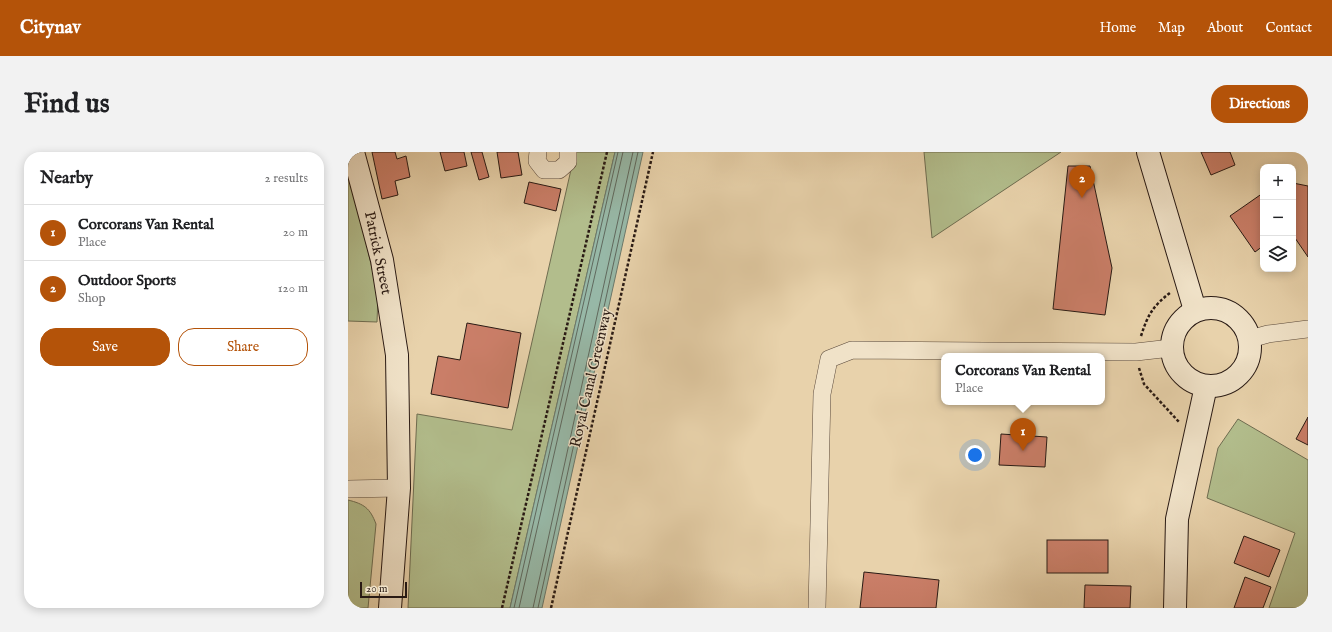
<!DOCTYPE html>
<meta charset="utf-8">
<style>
body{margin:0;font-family:"IM FELL English",serif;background:#f2f2f2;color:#202124}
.controls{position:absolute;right:12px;top:12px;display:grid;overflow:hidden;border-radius:8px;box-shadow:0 2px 10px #0003}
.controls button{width:36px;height:36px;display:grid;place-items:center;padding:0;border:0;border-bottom:1px solid #e0e0e0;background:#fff;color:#202124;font:20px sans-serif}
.scale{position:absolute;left:12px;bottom:10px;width:47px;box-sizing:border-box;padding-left:4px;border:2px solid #291a14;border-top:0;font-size:11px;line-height:14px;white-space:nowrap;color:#291a14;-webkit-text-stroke:3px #f0e2c8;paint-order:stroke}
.you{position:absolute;left:627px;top:303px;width:14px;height:14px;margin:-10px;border:3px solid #fff;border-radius:50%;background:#1a73e8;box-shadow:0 0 0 6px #1a73e833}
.badge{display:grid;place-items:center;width:26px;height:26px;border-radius:50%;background:#b45309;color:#fff;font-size:13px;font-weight:700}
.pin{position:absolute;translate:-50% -33px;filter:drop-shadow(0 1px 2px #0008)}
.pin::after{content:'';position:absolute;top:21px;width:14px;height:12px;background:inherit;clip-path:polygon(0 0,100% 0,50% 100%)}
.popup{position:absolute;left:593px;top:201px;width:164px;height:52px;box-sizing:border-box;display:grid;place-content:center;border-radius:8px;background:#fff;filter:drop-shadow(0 1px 3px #0005);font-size:13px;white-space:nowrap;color:#757577}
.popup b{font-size:15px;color:#202124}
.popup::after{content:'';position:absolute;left:50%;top:100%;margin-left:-8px;border:8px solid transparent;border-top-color:#fff}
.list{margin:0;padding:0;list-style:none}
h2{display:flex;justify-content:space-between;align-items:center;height:52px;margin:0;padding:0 16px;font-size:17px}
h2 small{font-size:13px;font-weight:400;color:#757577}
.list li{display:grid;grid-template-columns:26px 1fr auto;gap:12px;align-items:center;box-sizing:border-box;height:56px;padding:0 16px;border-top:1px solid #e0e0e0}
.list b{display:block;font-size:15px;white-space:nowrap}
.list p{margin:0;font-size:13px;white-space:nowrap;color:#757577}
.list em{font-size:13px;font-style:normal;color:#757577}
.actions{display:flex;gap:8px;padding:12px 16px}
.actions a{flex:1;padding:9px 0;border:1px solid #b45309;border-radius:16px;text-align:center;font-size:14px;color:#b45309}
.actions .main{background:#b45309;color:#fff}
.icon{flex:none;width:22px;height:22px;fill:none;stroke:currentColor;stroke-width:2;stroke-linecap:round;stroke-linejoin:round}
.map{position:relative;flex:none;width:960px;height:456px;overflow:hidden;border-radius:16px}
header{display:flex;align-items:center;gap:24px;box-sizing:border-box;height:56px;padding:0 20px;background:#b45309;color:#fff}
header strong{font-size:19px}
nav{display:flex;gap:22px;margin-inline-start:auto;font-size:14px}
.intro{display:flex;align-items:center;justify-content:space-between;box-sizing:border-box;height:96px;padding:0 24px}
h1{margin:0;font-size:28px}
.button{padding:10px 18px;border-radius:16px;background:#b45309;color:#fff;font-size:14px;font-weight:700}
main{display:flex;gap:24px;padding:0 24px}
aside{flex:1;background:#fff;border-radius:16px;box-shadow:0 2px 10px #0003}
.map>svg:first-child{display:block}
</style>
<header>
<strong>Citynav</strong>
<nav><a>Home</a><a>Map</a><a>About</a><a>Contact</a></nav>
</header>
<div class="intro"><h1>Find us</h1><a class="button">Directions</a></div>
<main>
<aside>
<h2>Nearby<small>2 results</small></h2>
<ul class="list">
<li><span class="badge">1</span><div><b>Corcorans Van Rental</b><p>Place</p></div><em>20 m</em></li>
<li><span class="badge">2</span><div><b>Outdoor Sports</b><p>Shop</p></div><em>120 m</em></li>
</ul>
<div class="actions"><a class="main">Save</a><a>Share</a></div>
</aside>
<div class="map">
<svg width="960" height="456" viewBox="0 0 960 456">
<rect width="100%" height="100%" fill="#e8d2ab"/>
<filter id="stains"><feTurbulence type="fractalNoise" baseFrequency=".005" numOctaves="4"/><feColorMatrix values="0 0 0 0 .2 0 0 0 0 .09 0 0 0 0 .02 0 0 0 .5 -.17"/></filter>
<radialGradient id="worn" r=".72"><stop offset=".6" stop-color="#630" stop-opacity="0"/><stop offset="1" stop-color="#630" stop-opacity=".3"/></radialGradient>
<!-- green -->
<g fill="#b2bd8c" stroke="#6e6c50">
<path d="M227 0H267L162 456H60L69 262 164 278Z"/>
<path d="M576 0H713L584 86Z"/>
<path d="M0 10 30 143 29 170 0 169Z"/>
<path d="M890 267 960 308V456H921L947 381 859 346 870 296Z"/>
<path d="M0 348C16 352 22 356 28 372L20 456H0Z"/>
</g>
<!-- water -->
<path fill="#97b8a7" stroke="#6b796c" d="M267 0H295L194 456H162Z"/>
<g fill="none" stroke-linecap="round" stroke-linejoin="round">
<!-- shore -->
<g stroke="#60695e" stroke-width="1">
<path d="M166 456 270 0"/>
<path d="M171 456 275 0"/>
<path d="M185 456 285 0"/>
<path d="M190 456 290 0"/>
</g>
</g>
<!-- building -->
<g fill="#ca7e68" stroke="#291a14">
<path d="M24 0H47L49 7 58 4 62 25 47 29 50 43 34 47Z"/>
<path d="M92 0H116L119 14 97 19Z"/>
<path d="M123 0H134L141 25 131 28Z"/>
<path d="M149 0H170L174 23 153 26Z"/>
<path d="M853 0H882L887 13 863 23Z"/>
<path d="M720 14H742L764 116 757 163 705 157Z"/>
<path d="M181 30 213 37 208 59 176 51Z"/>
<path d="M945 31 960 34V105L947 86 945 87Z"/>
<path d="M915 41V94L907 100 882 64Z"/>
<path d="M119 171 173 181 160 256 83 242 90 204 112 208Z"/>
<path d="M960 265V293L948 287Z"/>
<path d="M653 282 699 285 697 315 651 313Z"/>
<path d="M896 384 932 398 921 425 886 411Z"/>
<rect x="699" y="388" width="61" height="33"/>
<path d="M516 420 591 428 588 456H512Z"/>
<path d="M897 425 923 435 915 456H886Z"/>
<path d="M737 433 783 434 782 456H736Z"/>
</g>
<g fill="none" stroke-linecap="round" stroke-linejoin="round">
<defs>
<g id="street">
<path d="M190 0 189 9 196 18H211L220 10V0"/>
<path d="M902 187 920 182 960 177"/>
<path d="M0 337 51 336"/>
<path d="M469 456 474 242 481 207 504 198 788 200 823 196"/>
</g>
<g id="secondary">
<path d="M5 0 34 108 49 203 51 336 42 456"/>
<path d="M800 0 847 158"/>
<circle cx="863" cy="195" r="39"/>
<path d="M827 456 829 367 858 234"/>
</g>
</defs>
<!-- street casing -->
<use href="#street" stroke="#59483a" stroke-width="18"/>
<!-- secondary casing -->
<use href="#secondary" stroke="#291a14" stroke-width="24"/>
<!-- path -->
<g stroke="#291a14" stroke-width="2.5" stroke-dasharray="3 2" stroke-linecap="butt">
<path d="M793 184C800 162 805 154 823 140"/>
<path d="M791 216 796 232 831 270"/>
<path d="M154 456 259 0"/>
<path d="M203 456 305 0"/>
</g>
<!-- street -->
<use href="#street" stroke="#f0e2c8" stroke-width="17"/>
<!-- secondary -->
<use href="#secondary" stroke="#f0e2c8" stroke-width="22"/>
</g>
<g text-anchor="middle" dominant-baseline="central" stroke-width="3" stroke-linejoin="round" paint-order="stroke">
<!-- street labels -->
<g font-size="15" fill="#291a14" stroke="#f0e2c8">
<text transform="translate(30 101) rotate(78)">Patrick Street</text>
<text transform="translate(243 226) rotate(-77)">Royal Canal Greenway</text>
</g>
</g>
<rect width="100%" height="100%" filter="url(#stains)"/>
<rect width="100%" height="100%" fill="url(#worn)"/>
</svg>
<div class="controls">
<button>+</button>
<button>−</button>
<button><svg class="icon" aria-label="layers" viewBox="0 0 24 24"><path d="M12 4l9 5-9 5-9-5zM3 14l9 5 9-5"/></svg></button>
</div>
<div class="scale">20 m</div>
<div class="you"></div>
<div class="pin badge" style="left:675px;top:299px">1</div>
<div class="popup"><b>Corcorans Van Rental</b>Place</div>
<div class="pin badge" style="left:734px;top:46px">2</div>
</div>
</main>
